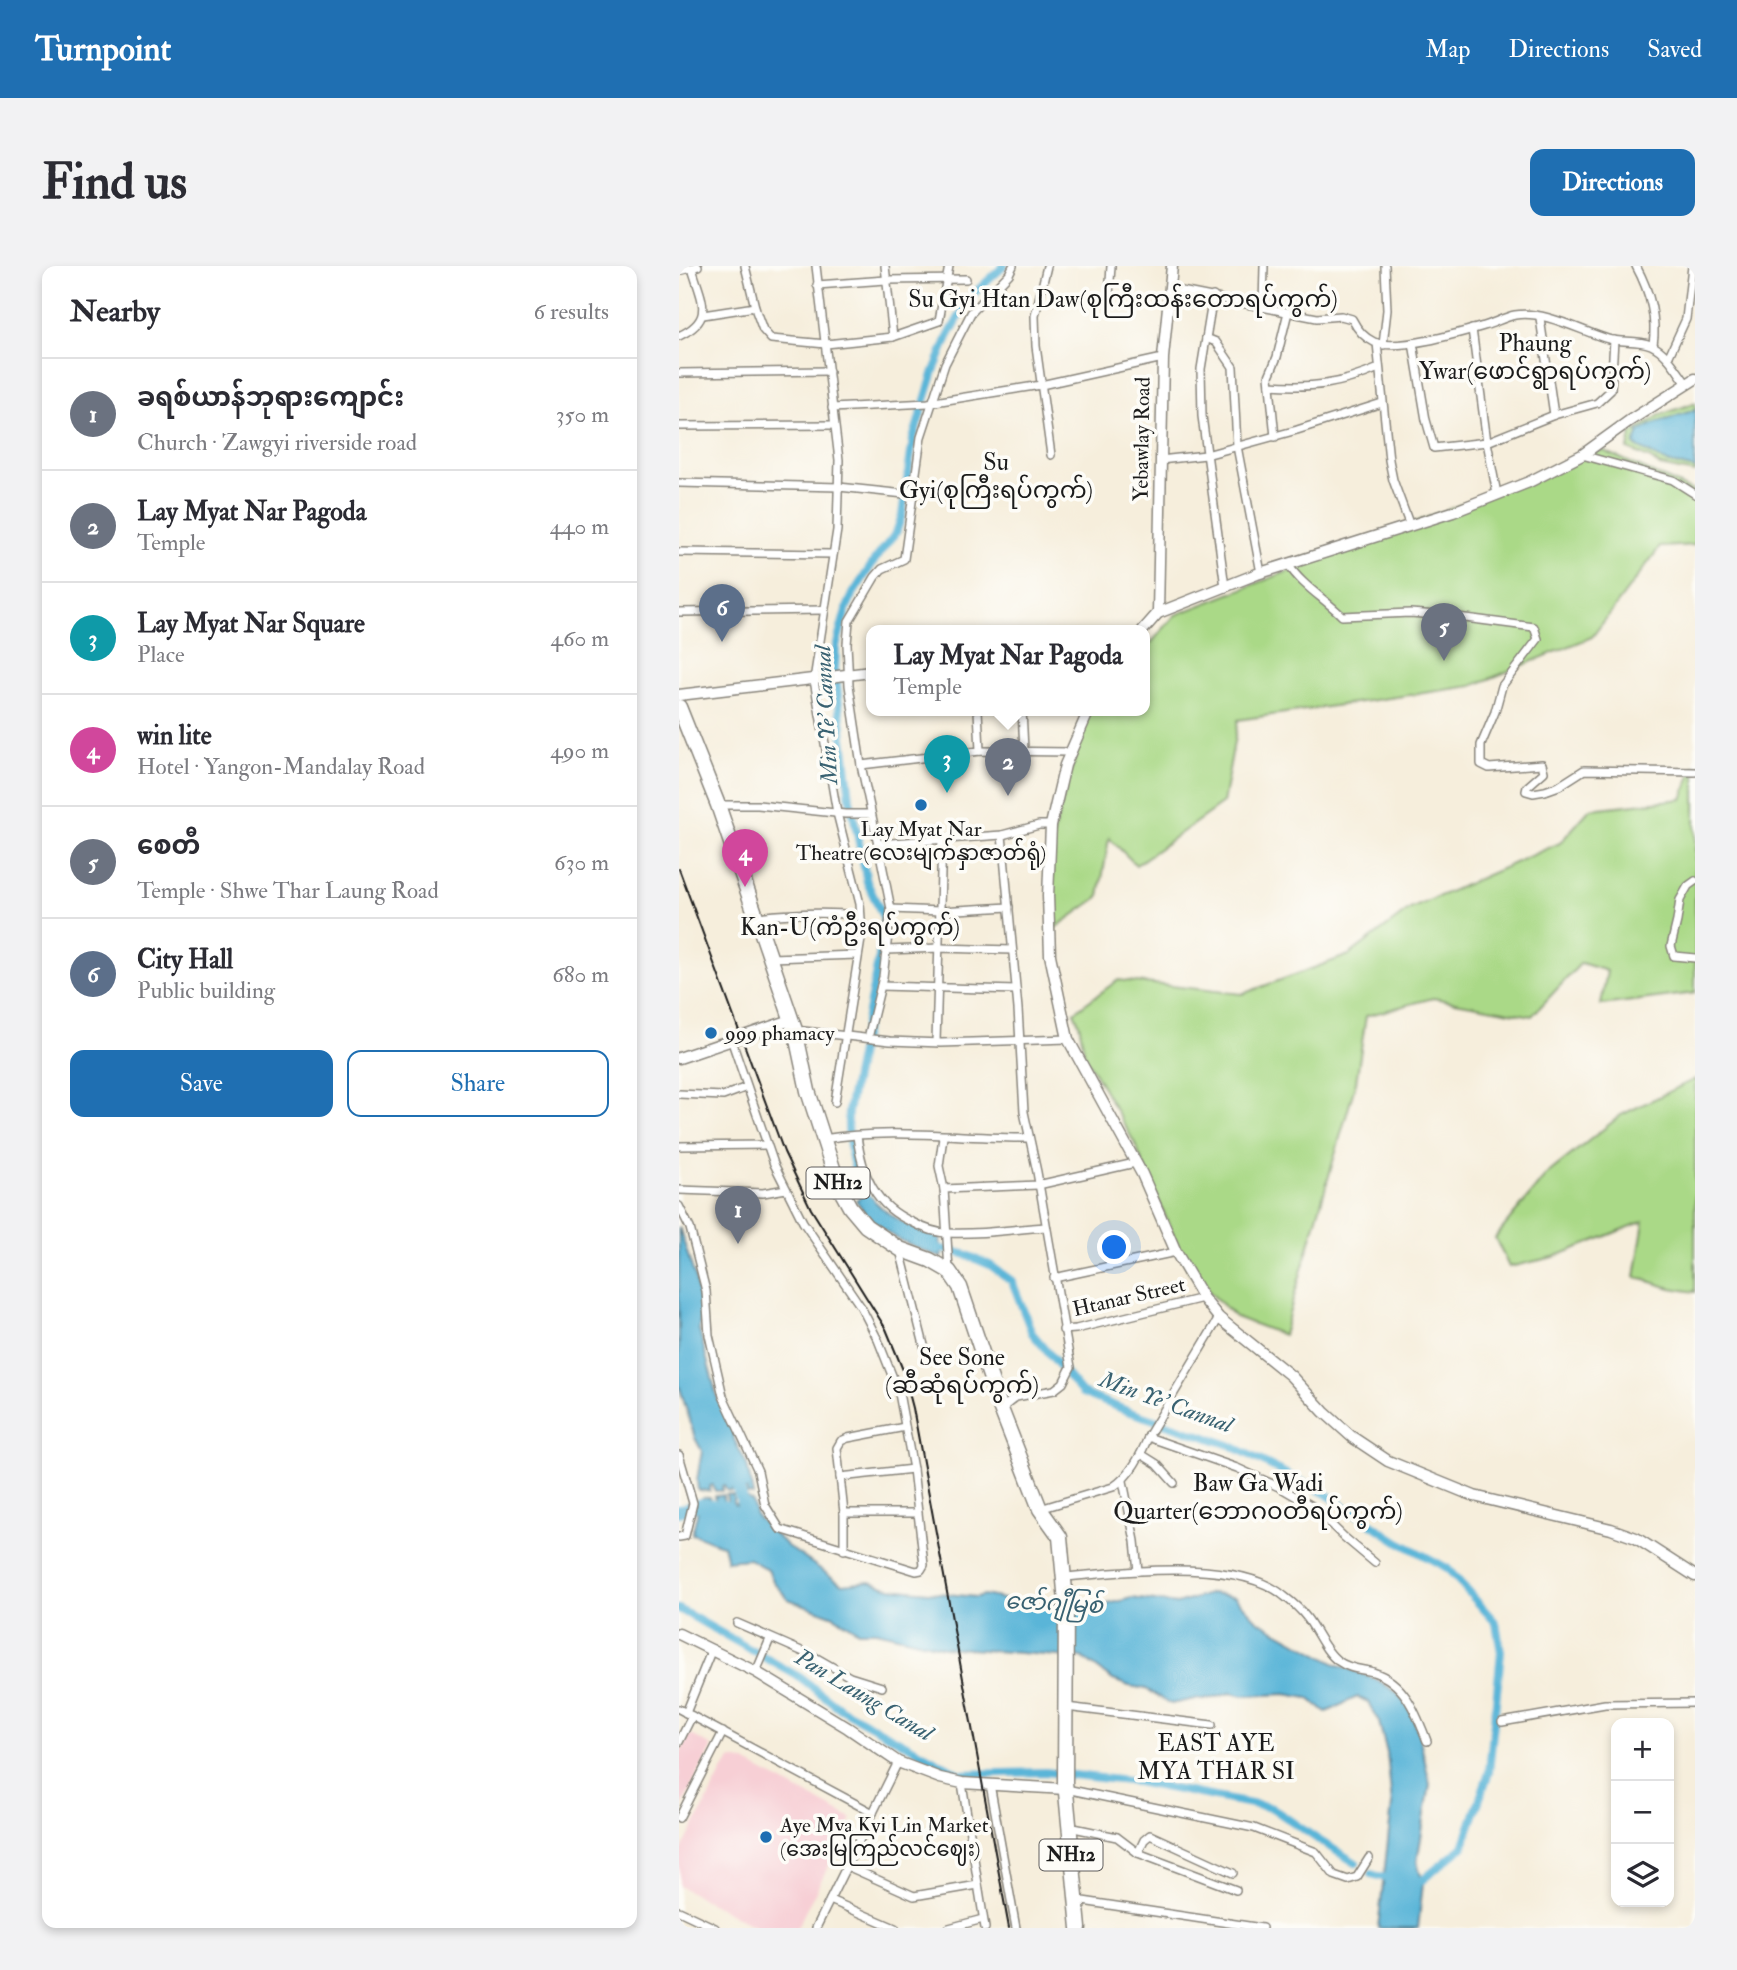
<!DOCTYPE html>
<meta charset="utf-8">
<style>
body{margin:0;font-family:"IM FELL Double Pica","Noto Sans Myanmar",serif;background:#f2f2f3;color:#2b2b33}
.controls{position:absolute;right:21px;bottom:21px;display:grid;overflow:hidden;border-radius:14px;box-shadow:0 4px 10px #0003}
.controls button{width:63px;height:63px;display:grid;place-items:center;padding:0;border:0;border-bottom:2px solid #e1e1e2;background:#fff;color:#2b2b33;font:35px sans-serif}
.you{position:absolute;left:436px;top:982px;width:24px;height:24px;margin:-18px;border:5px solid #fff;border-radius:50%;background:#1a73e8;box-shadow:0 0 0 10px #1a73e833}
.badge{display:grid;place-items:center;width:46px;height:46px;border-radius:50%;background:#1f6fb2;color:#fff;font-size:23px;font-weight:700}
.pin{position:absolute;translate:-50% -58px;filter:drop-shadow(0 2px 4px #0008)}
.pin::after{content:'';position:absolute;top:37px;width:24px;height:21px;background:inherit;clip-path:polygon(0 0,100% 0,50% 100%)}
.popup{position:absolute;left:187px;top:359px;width:284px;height:91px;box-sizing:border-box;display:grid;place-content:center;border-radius:14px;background:#fff;filter:drop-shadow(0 2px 5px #0005);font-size:23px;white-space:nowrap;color:#7c7c81}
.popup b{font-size:26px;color:#2b2b33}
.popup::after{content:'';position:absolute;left:50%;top:100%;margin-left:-14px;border:14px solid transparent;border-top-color:#fff}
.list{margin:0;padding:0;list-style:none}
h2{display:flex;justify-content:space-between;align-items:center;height:91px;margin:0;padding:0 28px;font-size:30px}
h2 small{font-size:23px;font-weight:400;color:#7c7c81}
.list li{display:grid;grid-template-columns:46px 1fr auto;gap:21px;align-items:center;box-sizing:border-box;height:112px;padding:0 28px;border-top:2px solid #e1e1e2}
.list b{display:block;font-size:26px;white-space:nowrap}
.list p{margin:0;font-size:23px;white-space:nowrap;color:#7c7c81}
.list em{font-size:23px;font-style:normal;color:#7c7c81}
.actions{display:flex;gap:14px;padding:21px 28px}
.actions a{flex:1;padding:16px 0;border:2px solid #1f6fb2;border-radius:14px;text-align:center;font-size:24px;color:#1f6fb2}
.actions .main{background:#1f6fb2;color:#fff}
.icon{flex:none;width:38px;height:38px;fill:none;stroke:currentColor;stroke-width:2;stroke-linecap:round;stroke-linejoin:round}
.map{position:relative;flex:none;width:1016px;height:1662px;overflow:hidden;border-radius:14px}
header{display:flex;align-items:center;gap:42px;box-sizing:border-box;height:98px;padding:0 35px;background:#1f6fb2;color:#fff}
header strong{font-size:33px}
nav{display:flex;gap:38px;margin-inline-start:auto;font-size:24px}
.intro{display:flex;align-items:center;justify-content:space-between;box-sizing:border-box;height:168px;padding:0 42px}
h1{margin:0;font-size:49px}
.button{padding:18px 32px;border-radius:14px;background:#1f6fb2;color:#fff;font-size:24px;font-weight:700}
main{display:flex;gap:42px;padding:0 42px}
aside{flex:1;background:#fff;border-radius:14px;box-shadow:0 4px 10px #0003}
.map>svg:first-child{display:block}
</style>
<header>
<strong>Turnpoint</strong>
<nav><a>Map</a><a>Directions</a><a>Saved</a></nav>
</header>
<div class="intro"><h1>Find us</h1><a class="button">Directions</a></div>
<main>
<aside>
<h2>Nearby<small>6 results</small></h2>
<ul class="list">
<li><span class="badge" style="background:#6b7280">1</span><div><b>ခရစ်ယာန်ဘုရားကျောင်း</b><p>Church · Zawgyi riverside road</p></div><em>350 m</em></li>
<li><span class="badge" style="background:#6b7280">2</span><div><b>Lay Myat Nar Pagoda</b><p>Temple</p></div><em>440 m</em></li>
<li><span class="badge" style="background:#0f9aa8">3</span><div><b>Lay Myat Nar Square</b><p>Place</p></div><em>460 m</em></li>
<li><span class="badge" style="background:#d1479c">4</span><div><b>win lite</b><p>Hotel · Yangon-Mandalay Road</p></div><em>490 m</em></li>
<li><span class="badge" style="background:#6b7280">5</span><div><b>စေတီ</b><p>Temple · Shwe Thar Laung Road</p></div><em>630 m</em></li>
<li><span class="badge" style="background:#5c6f8a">6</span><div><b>City Hall</b><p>Public building</p></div><em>680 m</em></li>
</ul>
<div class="actions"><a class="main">Save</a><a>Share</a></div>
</aside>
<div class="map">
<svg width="1016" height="1662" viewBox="0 0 1016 1662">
<rect width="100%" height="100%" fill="#fdfcf7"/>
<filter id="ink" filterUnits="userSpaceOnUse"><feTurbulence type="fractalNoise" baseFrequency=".0143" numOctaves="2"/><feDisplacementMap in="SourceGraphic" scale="14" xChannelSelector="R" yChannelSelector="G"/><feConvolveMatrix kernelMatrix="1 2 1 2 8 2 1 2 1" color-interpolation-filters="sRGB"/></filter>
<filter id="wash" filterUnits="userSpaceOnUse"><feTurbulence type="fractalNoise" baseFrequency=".00686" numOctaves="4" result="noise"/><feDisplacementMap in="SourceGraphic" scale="28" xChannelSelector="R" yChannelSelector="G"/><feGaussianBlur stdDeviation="1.57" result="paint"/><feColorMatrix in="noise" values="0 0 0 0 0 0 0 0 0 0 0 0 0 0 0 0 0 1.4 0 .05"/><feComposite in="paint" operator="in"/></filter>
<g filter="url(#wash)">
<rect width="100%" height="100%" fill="#f6eedc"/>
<!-- built -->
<g fill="#f7cfd5">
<path d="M11 1468 33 1480 0 1546V1489Z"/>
<path d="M53 1493 64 1495 173 1553 118 1662H78L0 1620V1589L44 1504Z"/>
</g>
<!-- green -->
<g fill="#aad987" stroke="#637a52" stroke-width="2">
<path d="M1016 137V207L981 200 972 193 949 183 952 168 981 149Z"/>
<path d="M923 184 1016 226V279L981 281 913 371 793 420 559 454 544 537 457 599 430 572 420 631 376 662 368 590 407 451 413 444H466V384L496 349Z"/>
<path d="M1016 499V727L922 739 928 705 902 697 853 750 754 732 687 750 677 816 604 1069 556 1051 510 1006 455 876 406 790 400 757 395 746 439 714 563 728 670 689 731 643 881 577 911 543 1003 533Z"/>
<path d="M1016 813V1026L992 1022 956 1011 965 955 875 991 830 1001 816 972 868 908 942 849Z"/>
</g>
<!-- water -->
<g fill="#5ab5d8" stroke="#3b687a" stroke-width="2">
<path d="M1016 144V203L987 196 955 179 960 166 974 158Z"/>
<path d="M187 926C208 950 230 963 261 971L263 992C229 979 196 966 177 934Z"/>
<path d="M0 961 16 1011 22 1047 20 1064 39 1134 53 1158 55 1173 68 1199 74 1229 68 1228V1224H64V1226L58 1225V1221L53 1220V1225L47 1224 45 1219 43 1220V1225H36L34 1219 31 1220V1225L19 1224 18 1214 23 1185 16 1172 0 1119Z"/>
<path d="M47 1228 54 1229V1238L57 1239 59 1229 64 1231V1240L68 1241V1232L73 1235 77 1250 108 1280 163 1318 191 1315 211 1322 297 1331 305 1329 348 1338 425 1339 453 1332 498 1338 533 1327 556 1331 578 1354 655 1397 700 1415 718 1427 731 1445 740 1469 751 1518 738 1596 744 1617 739 1662H699L713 1539 708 1487 700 1456 689 1436 679 1431C667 1435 659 1442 647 1446L629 1432 606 1428 565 1430 551 1427 535 1432 511 1434 492 1438 467 1423 450 1420 434 1414 404 1392 265 1381 197 1365H179L155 1350 109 1333 95 1317 89 1304 70 1293 48 1295 44 1279C32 1277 25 1271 13 1268L22 1232 31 1231 33 1240 37 1239 36 1230 44 1229 45 1239 49 1238Z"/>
</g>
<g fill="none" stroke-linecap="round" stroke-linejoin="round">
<!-- canal -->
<g stroke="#5ab5d8" stroke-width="8">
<path d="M191 936C174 915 168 872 169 846L200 691 205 653 188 616 171 533 156 403 157 381 167 344 174 328 195 295 217 267 223 249 234 173 255 105 269 71 291 31 325 0"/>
<path d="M254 981 285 988 311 999 333 1015 353 1067 403 1127 451 1146 551 1179 647 1228 720 1276 768 1302 817 1357 822 1386 810 1506 784 1581 736 1620"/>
<path d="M0 1343 122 1412 162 1443 281 1508 366 1506 458 1516 593 1542 641 1575 677 1597"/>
<path d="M692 1608 707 1612 716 1611"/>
</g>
<!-- river -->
<g stroke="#5ab5d8" stroke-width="12">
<path d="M55 1210 70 1256"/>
<path d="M0 1245 22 1238 49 1241"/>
</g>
</g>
</g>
<g filter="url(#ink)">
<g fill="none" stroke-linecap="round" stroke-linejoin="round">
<defs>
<g id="street">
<path d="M66 0 77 45 84 64 92 73 147 78 214 71 260 55 270 0"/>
<path d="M137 0 160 194 158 264 135 414 158 547 181 638 183 667 156 836"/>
<path d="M206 0 214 71"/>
<path d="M334 0 330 8 292 47 266 98 242 171 225 293 203 303 196 311 170 355 168 378 170 419 182 499 199 578 323 569 360 559H372"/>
<path d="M368 0 356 50 357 80 372 189"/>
<path d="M957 0C970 24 978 52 974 79"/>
<path d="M0 5 19 0"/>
<path d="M138 19 207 14 287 13"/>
<path d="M492 23 638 52 662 50 673 53C678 63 684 71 695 76 717 86 781 67 805 60 815 57 826 51 836 49 865 44 902 65 929 73 943 77 958 73 972 79 988 86 998 105 1008 118"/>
<path d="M430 30 432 0"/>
<path d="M534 30 522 103 523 150 546 321"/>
<path d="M584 40 585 0"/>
<path d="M24 49 76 41"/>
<path d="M861 52 875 149"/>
<path d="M793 63 808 176 818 228"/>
<path d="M0 70C37 53 22 34 13 2"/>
<path d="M527 72 537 76 554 101 558 180 582 307"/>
<path d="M698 77 710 194 714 214 731 260"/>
<path d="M734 77 747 154 755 182 808 176 875 149 918 137 932 124 935 74"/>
<path d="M704 79 708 44 706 0"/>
<path d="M989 92 1007 53 1013 0"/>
<path d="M0 107 150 105"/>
<path d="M591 119C634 122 660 119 700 102"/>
<path d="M153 142 249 137 362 119 484 92"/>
<path d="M0 160 155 159"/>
<path d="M596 171 590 110 598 91 609 46"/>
<path d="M903 189 994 214 1016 228"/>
<path d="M481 194 527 189 618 164 703 137"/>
<path d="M0 217 160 221 235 229"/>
<path d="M0 286 153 288"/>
<path d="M609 298C622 319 645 332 663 350L731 347 771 350 855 361 859 373 823 420 816 446 802 479V498L810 502 863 498 865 506 848 521 847 525 854 527 866 525 880 520 905 504 1016 506"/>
<path d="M0 346 144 344"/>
<path d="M299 444 301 485"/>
<path d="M343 444 345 484"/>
<path d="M182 499 301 485 391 486"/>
<path d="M40 539H79L166 548H191"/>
<path d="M1016 615 1009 620 1001 634 998 655 992 680 995 690 1016 692"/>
<path d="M212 643 261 645 330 641"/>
<path d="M78 651C113 647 146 646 181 649"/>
<path d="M208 684 261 682 333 684"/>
<path d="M92 692 178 689"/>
<path d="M202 720 337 724"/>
<path d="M116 764 211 775 262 777 389 773"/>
<path d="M189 772 204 711 212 643 199 578"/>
<path d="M257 776 263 573"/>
<path d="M0 828 44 830 68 821"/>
<path d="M178 870C183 909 196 940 233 956 244 962 257 967 269 967 301 969 335 963 366 961"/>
<path d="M264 871 260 900 265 923 270 1005"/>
<path d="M144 873C212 862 282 872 350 872"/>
<path d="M0 880 88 879"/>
<path d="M265 923 359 919 456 897"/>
<path d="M0 924 84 927 107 923"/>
<path d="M0 940 11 962 27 1025 30 1069 44 1130 79 1205 86 1239 101 1263 237 1305 242 1304 245 1299 234 1203 220 1127 199 1074 182 1041 124 956 95 898 52 773"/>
<path d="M221 984 249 1095"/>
<path d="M375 1012 497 986"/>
<path d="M384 1064 397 1063 524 1032"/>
<path d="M322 1143 337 1131 375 1124 384 1117 392 1101 358 906 345 846 339 743 323 569"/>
<path d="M226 1161 169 1172 162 1175 158 1182 165 1247H238"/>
<path d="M469 1171 558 1202 602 1222 633 1240 665 1271 696 1297"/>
<path d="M462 1188 478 1198 495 1217"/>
<path d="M0 1189 14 1237 6 1270 0 1271"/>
<path d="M161 1211 234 1203"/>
<path d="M444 1215 456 1275 459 1305"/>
<path d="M361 1243 434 1221C452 1209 462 1189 470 1169L540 1052"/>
<path d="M165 1247V1284"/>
<path d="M386 1311C444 1306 559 1291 605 1330 613 1336 622 1344 628 1352 638 1365 646 1386 659 1395 670 1403 682 1403 694 1406 726 1416 737 1447 748 1475"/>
<path d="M58 1357 136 1391 171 1411 203 1421"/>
<path d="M77 1406 91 1373"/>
<path d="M387 1441 533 1459"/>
<path d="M0 1443 194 1547"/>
<path d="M7 1447 33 1383"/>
<path d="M823 1456 926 1438 1016 1437"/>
<path d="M0 1476 13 1450"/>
<path d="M283 1517 306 1662"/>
<path d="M311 1518 337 1662"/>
<path d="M387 1523 575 1562 637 1586 655 1609 669 1614 678 1611 690 1592"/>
<path d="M0 1552 44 1466"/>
<path d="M390 1561 438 1571 459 1587 557 1624"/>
<path d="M459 1587 465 1574 471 1569 554 1607"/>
<path d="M168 1600 235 1630 299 1619"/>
<path d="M151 1634 216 1662"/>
<path d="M397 1634 583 1662"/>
<path d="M0 1645 36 1662"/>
<path d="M137 1662 219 1496"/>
<path d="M270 1662 304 1653"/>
</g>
<g id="secondary">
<path d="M479 347 484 92 493 0"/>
<path d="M464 364 479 347 578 308 774 246 850 216 903 189 950 155 1016 113"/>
<path d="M0 429 192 406"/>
<path d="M410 444 386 499 372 559 369 630 371 689 389 773 463 908 497 986 524 1032 540 1052 612 1110 645 1146 673 1171 709 1195 795 1230 932 1263 957 1272 1016 1310"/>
<path d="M0 792 112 754"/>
<path d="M0 1368 77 1406 169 1462 219 1496 261 1512 283 1517 387 1523"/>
</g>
<path id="highway" d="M0 441 39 539 116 764 129 825 160 921 171 941 187 960 221 983 251 994 270 1005 281 1021 322 1143 361 1243 381 1271 387 1336 386 1516 400 1662"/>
</defs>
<!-- street casing -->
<use href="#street" stroke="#89857c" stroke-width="10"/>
<!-- secondary casing -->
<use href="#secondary" stroke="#89857c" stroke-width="13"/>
<!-- highway casing -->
<use href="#highway" stroke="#89857c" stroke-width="17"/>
<!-- street -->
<use href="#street" stroke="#fff" stroke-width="7"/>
<!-- secondary -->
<use href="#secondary" stroke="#fff" stroke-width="10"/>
<!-- highway -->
<use href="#highway" stroke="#fff" stroke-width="14"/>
<!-- rail -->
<path stroke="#1c1c1c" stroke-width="2" d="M0 603 105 886 132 943 207 1063 224 1104 234 1142 330 1662"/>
</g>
</g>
<!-- markers -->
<g fill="#1f6fb2" stroke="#fdfcf7" stroke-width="2.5">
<circle cx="242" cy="539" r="7"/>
<circle cx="32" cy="767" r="7"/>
<circle cx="87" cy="1571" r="7"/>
</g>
<g text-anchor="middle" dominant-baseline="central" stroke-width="7" stroke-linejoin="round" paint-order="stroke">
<!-- shield labels -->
<g fill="#fdfcf7" stroke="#605f5e" stroke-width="2">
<rect x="127.5" y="901.5" width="63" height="31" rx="5"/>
<rect x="360.5" y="1573.5" width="63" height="31" rx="5"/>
</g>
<g font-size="19" font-weight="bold" fill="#1c1c1c">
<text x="159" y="917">NH12</text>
<text x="392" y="1589">NH12</text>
</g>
<!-- street labels -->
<g font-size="21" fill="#1c1c1c" stroke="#fdfcf7">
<text transform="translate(463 173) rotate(-89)">Yebawlay Road</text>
<text transform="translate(450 1031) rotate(-13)">Htanar Street</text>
</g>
<!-- poi labels -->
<g font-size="21" fill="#1c1c1c" stroke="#fdfcf7" text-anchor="start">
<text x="242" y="563" text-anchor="middle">Lay Myat Nar<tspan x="242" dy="24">Theatre(လေးမျက်နှာဇာတ်ရုံ)</tspan></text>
<text x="46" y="767">999 phamacy</text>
<text x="101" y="1559">Aye Mya Kyi Lin Market<tspan x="101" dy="24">(အေးမြကြည်လင်ဈေး)</tspan></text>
</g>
<!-- water labels -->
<g font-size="23" font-style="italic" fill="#386171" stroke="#fdfcf7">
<text transform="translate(147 449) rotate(-93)">Min Ye' Cannal</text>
<text transform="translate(487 1136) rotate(20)">Min Ye' Cannal</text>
<text transform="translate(375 1337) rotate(3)">ဇော်ဂျီမြစ်</text>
<text transform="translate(185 1429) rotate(31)">Pan Laung Canal</text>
</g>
<!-- quarter labels -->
<g font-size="24" fill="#1c1c1c" stroke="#fdfcf7">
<text x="444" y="33">Su Gyi Htan Daw(စုကြီးထန်းတောရပ်ကွက်)</text>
<text x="856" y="77">Phaung<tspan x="856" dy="28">Ywar(ဖောင်ရွာရပ်ကွက်)</tspan></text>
<text x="317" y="196">Su<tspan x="317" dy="28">Gyi(စုကြီးရပ်ကွက်)</tspan></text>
<text x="171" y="661">Kan-U(ကံဦးရပ်ကွက်)</text>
<text x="283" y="1091">See Sone<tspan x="283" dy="28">(ဆီဆုံရပ်ကွက်)</tspan></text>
<text x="579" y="1217">Baw Ga Wadi<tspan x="579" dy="28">Quarter(ဘောဂ၀တီရပ်ကွက်)</tspan></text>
<text x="537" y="1477">EAST AYE<tspan x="537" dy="28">MYA THAR SI</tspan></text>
</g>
</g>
</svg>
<div class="controls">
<button>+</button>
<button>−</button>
<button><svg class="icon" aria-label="layers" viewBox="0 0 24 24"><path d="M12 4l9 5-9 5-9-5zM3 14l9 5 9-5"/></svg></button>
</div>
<div class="you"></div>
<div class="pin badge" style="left:59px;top:978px;background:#6b7280">1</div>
<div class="pin badge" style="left:329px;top:530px;background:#6b7280">2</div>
<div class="popup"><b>Lay Myat Nar Pagoda</b>Temple</div>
<div class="pin badge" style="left:268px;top:527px;background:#0f9aa8">3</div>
<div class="pin badge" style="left:66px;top:621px;background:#d1479c">4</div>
<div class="pin badge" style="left:765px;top:395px;background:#6b7280">5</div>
<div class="pin badge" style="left:43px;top:376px;background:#5c6f8a">6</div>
</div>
</main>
